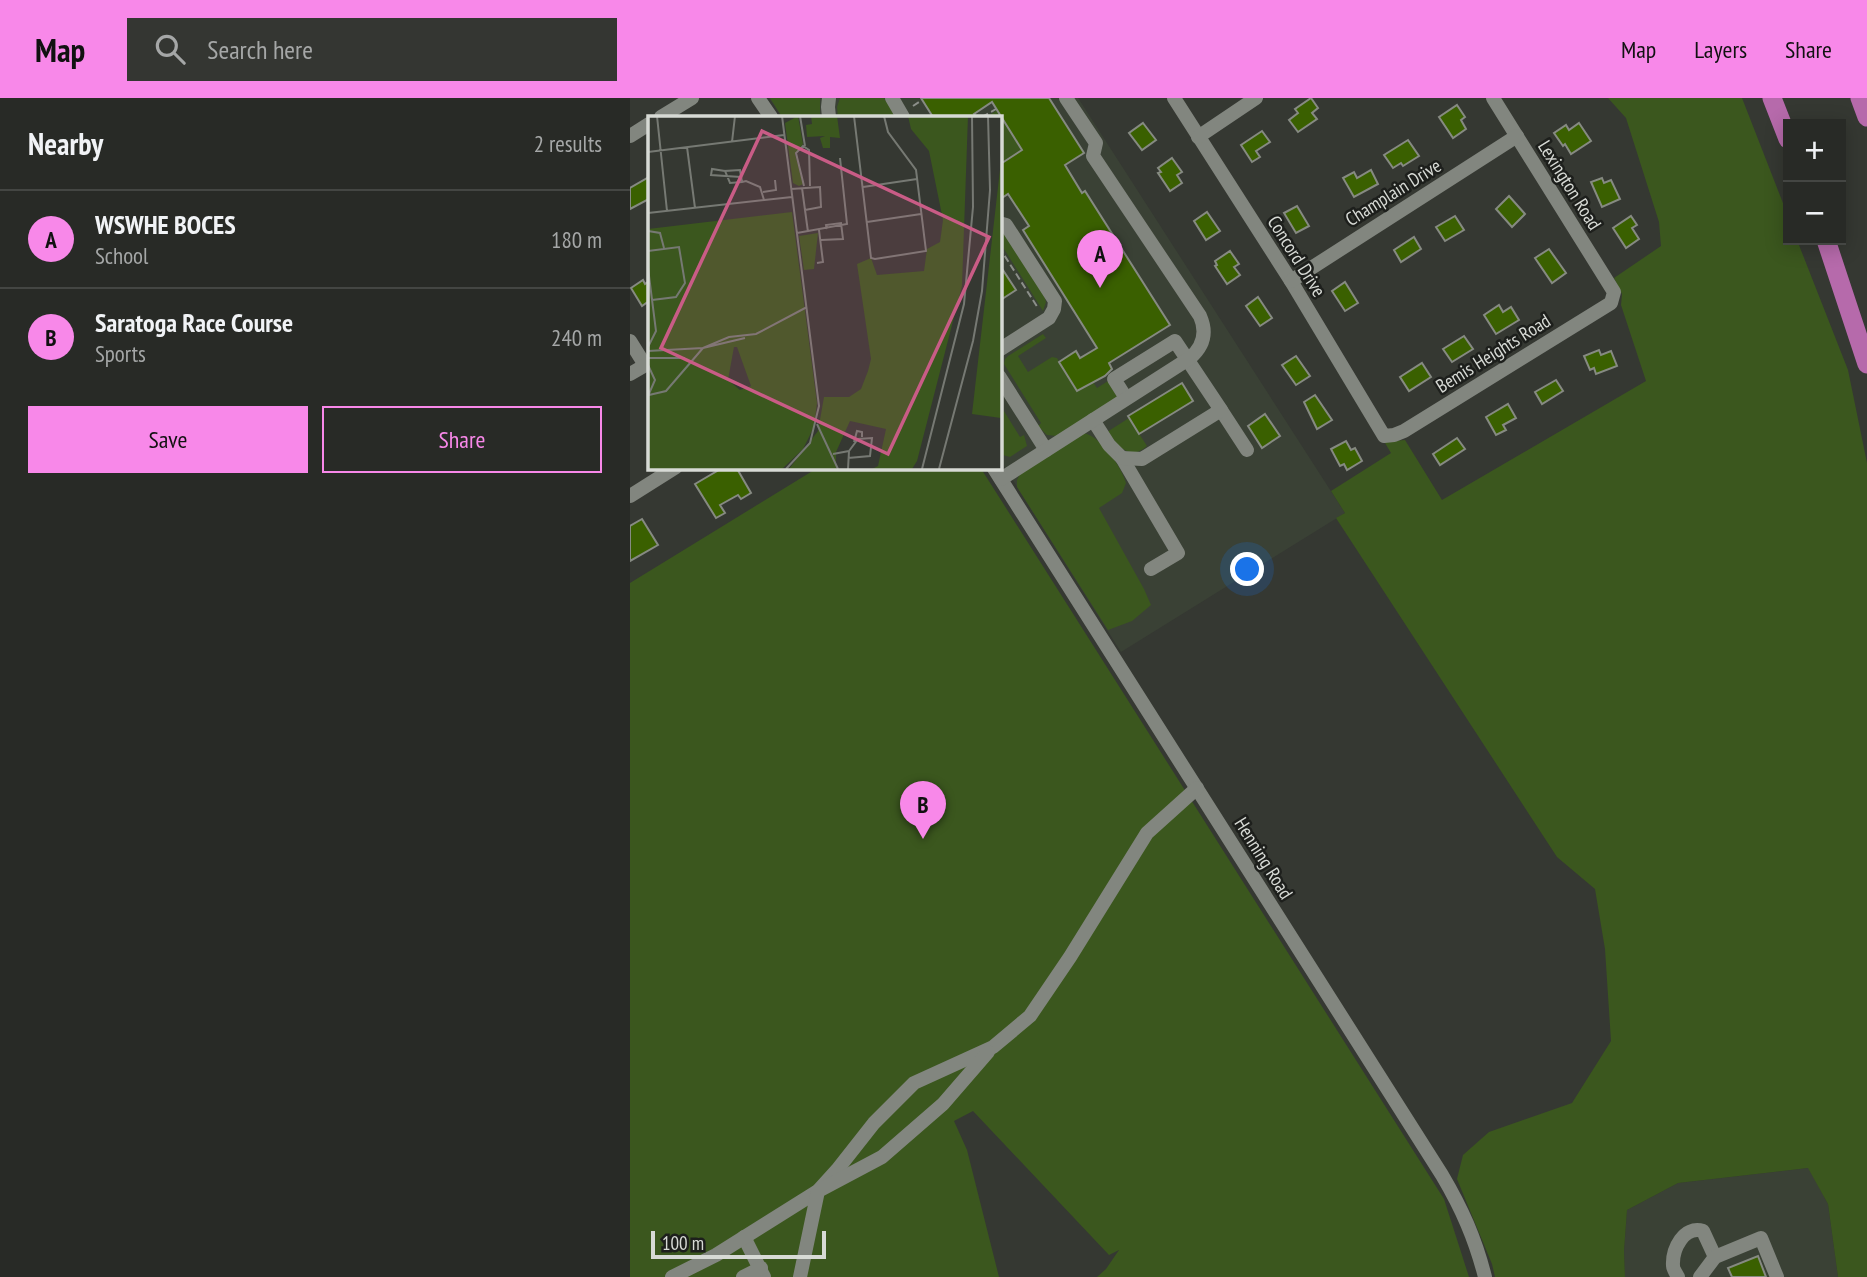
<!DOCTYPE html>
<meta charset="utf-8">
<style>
body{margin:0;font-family:"PT Sans Narrow",sans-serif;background:#343632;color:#f1f3f6}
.controls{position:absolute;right:21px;top:21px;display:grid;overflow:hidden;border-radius:0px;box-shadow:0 4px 18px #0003}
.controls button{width:63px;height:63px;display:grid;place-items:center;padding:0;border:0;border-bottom:2px solid #444643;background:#282a26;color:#f1f3f6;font:35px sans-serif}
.scale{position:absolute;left:21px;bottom:18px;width:175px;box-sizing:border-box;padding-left:7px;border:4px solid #d7dad5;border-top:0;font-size:19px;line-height:24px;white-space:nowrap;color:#d7dad5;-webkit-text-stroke:5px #1d1f1c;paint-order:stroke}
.you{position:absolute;left:618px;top:472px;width:24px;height:24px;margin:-18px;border:5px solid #fff;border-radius:50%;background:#1a73e8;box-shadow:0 0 0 10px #1a73e833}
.badge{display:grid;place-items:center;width:46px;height:46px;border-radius:50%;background:#f888e9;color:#111;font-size:23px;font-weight:700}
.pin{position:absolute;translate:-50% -58px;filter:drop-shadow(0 2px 4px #0008)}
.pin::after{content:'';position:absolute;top:37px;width:24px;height:21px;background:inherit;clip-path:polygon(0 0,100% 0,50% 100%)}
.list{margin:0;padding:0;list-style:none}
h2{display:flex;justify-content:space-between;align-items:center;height:91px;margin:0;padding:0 28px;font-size:30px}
h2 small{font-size:23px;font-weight:400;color:#a5a7a7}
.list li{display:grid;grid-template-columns:46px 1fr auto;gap:21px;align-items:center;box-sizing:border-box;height:98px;padding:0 28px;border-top:2px solid #444643}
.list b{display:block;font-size:26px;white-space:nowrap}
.list p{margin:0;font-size:23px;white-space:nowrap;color:#a5a7a7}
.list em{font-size:23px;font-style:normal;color:#a5a7a7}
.actions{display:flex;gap:14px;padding:21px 28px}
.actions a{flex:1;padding:16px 0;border:2px solid #f888e9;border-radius:0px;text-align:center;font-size:24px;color:#f888e9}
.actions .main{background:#f888e9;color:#111}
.icon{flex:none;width:38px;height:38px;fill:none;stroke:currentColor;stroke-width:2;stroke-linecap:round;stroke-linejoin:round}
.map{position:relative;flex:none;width:1237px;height:1179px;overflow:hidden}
header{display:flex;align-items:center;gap:42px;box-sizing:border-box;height:98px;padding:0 35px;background:#f888e9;color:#111}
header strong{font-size:33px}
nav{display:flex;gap:38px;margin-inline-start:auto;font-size:24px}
.search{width:490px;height:63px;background:#343632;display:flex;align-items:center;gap:18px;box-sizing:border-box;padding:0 24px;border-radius:0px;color:#a5a7a7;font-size:26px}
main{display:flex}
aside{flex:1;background:#282a26}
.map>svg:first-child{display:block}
</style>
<header>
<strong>Map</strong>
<div class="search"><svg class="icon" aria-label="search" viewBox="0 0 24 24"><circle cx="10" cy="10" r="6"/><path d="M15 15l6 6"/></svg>Search here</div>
<nav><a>Map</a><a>Layers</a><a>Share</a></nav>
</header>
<main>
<aside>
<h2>Nearby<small>2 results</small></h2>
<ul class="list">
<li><span class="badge">A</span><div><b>WSWHE BOCES</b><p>School</p></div><em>180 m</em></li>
<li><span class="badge">B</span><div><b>Saratoga Race Course</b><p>Sports</p></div><em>240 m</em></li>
</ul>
<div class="actions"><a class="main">Save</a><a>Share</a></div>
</aside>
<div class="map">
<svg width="1237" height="1179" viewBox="0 0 1237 1179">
<rect width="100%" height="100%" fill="#353832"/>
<!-- built -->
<g fill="#3a4135">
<path d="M139 0H448L715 415 491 554 369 360V19H152Z"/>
<path d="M1179 1070 1198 1106 1208 1179H995L994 1153 997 1112 1048 1085Z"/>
</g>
<!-- green -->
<g fill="#3b571e">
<path d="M140 0H190V19H152Z"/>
<path d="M210 0H254L266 19H208L207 9Z"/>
<path d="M978 0H1112L1158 118V142H1167L1218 272 1237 365V1179H1208L1198 1106 1178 1070 1048 1085 997 1112 994 1153 995 1179H865L862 1166 827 1081 833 1057 859 1034 942 1005 981 943 975 851 965 791 927 759 706 420 715 415 701 393 761 355 752 340 764 343 775 342 812 402 1016 283 991 207 992 196 984 180 1031 148 1029 124 996 20Z"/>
<path d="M367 12 392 52 374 64 369 57V19H357Z"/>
<path d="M370 134 376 137 414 198 416 204 413 213 369 143Z"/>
<path d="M413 236 416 240 388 258 398 274 422 259 427 260 447 293 463 284 467 290 478 283 488 300 427 338 417 337 408 328 411 325 374 266 375 261 378 258Z"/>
<path d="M369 305 390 339 394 337 397 348 380 359 369 356Z"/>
<path d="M499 320 517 348C499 364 488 347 477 334Z"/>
<path d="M453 335C471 338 491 368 496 385L492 395 469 410 514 491 521 507 502 523 478 532 387 389V382L391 374Z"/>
<path d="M189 369H350L814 1101 839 1179H467L476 1171 489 1152 479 1157 343 1013 324 1023 337 1052 369 1179H0V485Z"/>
</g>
<!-- building -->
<g fill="#3a6000" stroke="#868a82" stroke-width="2">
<path d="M291 0H419L454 55 435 67 452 95 455 93 540 227 479 265 482 271 475 278 447 293 429 264 446 253 450 260 467 250 393 132 399 128 378 96 369 102V67L392 52 362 4 344 16 346 19H303Z"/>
<path d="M681 0 688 10 682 15 687 21 668 34 659 22 668 15 665 11Z"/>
<path d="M827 7 835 19 831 22 836 31 823 40 809 19Z"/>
<path d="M513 25 526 42 512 52 499 35Z"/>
<path d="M949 25 961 43 941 56 935 46 933 48 924 35 936 27 939 32Z"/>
<path d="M632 33 640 44 626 53 630 59 622 64 611 47Z"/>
<path d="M778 42 789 58 773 68 771 65 763 70 754 57Z"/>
<path d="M542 60 552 74 547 77 552 85 540 93 528 75 531 74 528 70Z"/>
<path d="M741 72 748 86 724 99 713 80 724 74 727 80Z"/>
<path d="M19 79V101L0 111V90Z"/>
<path d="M972 80 974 85 981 82 990 101 972 109 961 84Z"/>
<path d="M879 98 895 116 882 129 866 111Z"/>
<path d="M667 108 679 128 666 135 654 115Z"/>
<path d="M577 114 590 133 576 142 564 123Z"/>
<path d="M825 118 834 132 815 143 806 129Z"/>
<path d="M1001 118 1007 127 1002 130 1009 141 996 150 983 130Z"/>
<path d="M784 139 791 151 771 164 764 152Z"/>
<path d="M919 151 936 175 922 185 905 160Z"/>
<path d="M600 153 609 166 604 169 610 177 597 186 585 168 587 167 585 163Z"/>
<path d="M369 166 386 192 369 203Z"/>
<path d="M13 182 15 186 19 183V203L12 208 1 190Z"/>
<path d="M715 184 728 205 715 213 702 193Z"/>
<path d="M628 199 642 220 630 228 616 208Z"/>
<path d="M869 207 873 214 881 209 889 222 866 236 854 217Z"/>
<path d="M834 238 843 251 822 264 813 251Z"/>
<path d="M969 252 971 257 981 253 987 268 966 276 964 270 960 272 954 258Z"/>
<path d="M666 258 680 278 666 287 652 267Z"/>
<path d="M792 265 801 279 779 293 770 279Z"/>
<path d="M926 282 933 293 912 306 905 294Z"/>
<path d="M552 285 563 303 509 336 498 318Z"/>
<path d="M685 297 702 322 687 331 674 304Z"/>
<path d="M878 306 886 320 873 327 876 332 866 337 856 319Z"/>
<path d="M635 316 650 338 632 350 618 328Z"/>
<path d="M827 340 835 351 810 367 803 356Z"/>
<path d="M716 343 721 352 725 350 732 363 717 372 714 366 710 368 701 351Z"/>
<path d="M94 369H106L121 395 111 401 108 397 90 407 95 415 86 420 65 386Z"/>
<path d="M12 421 28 447 0 463V428Z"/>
<path d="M1128 1158 1136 1179H1102L1098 1170Z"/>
</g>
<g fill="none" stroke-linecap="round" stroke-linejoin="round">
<!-- path -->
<g stroke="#8c8f8a" stroke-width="2" stroke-dasharray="7 3.5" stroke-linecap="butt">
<path d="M283 8 292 2"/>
<path d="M352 19 366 11"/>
<path d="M369 149 408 210"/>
</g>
<!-- minor -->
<g stroke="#82867f" stroke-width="14">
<path d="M128 0 141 19"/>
<path d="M262 0 273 19"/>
<path d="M544 0 661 183 754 338 764 337 774 333 981 205 984 194 863 0"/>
<path d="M31 19 62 0"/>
<path d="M199 19 198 9 199 0"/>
<path d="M0 38 19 26"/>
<path d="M568 39 626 0"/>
<path d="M369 125 376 127 425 203 424 211 419 220 369 252"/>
<path d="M661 183 887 38"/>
<path d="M0 243 15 267"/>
<path d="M0 276 19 265"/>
<path d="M369 278 416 352"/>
<path d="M591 312 617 352"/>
<path d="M463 322 479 347 492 360 548 455 521 471"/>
<path d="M492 360 512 361 591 312 545 243 484 281 496 300"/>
<path d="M363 369 812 1077C832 1111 845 1140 855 1179"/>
<path d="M371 381 560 260C574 248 577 234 570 218L463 58 466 45 436 0"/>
<path d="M0 398 46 369"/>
<path d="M114 1139 134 1179"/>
<path d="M42 1179 86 1157 188 1093 207 1072 244 1025 284 985 363 949 400 918 440 859 517 735 567 690"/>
<path d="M113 1179 131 1170"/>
<path d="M170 1179 188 1093 252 1059 313 1006 358 954"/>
<path d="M1048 1179C1047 1177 1043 1171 1043 1168 1042 1151 1054 1127 1073 1133L1085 1159"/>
<path d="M1070 1179 1085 1159 1131 1140 1147 1179"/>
</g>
<!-- highway -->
<g stroke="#b66aab" stroke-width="19">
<path d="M1142 0 1158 41"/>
<path d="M1230 0 1237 19"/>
<path d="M1196 142 1237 266"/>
</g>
</g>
<g text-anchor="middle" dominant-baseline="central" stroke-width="5" stroke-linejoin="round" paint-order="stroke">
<!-- street labels -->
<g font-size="19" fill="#d7dad5" stroke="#1d1f1c">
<text transform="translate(940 87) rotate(58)">Lexington Road</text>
<text transform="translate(763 94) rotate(-32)">Champlain Drive</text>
<text transform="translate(667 158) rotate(58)">Concord Drive</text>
<text transform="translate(863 255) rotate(-32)">Bemis Heights Road</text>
<text transform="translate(634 760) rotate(58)">Henning Road</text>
</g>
</g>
<!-- overview -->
<g transform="translate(18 18)">
<rect width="354" height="354" fill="#353832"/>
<path d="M150 0 155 28 147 38 155 68 151 70 145 67 137 7ZM163 0H189L192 22 182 21V32H175L172 22 177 20 159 21 158 9 164 8ZM260 0H320L314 170 269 345 264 353H224L230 350 238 313 202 305 188 336V353H141L170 315 176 281H201L213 273 220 255 223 243 209 148 223 142 229 159 276 155 279 133 292 126 295 104 281 35 263 13ZM353 45V302L324 298ZM144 96 169 287 166 311 155 333 134 353H0V113ZM86 231H89L103 270 92 274 80 264ZM170 117 166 153 156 154 151 120Z" fill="#3b571e" fill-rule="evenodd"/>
<path fill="none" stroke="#767973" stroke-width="2" d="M9 0 19 95M134 0 171 290 162 327 138 353M152 0 157 30M206 0 223 142 227 143 278 135 268 54 240 16 236 0M84 26 87 0M39 31 47 92M0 36 136 19M77 55 64 53 63 59 93 61M94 66 92 54 77 55 82 67 94 66 98 65 112 71 116 84M156 70 148 37 155 30 161 34 162 70M215 71 269 63M154 72 160 116M143 73 172 71 173 91 157 94M115 76 128 74 127 64M0 97 144 81M219 106 273 98M0 115 12 117 16 132M149 117 199 108 192 42M173 124 195 123 193 107 178 109 179 113M0 135 31 131 37 167 28 181 4 184M169 147 175 146 171 114M0 152 8 215 0 231M0 235 55 232 81 221 108 218 159 191M0 242H37M0 249 7 264 0 280M1 279 18 275 55 232 97 222M169 308 190 353M206 326 209 315 214 316V321M185 338 201 335 200 353M200 342 222 340 224 322 210 323 201 335M274 353 316 188 325 91 324 0M291 353 325 225 334 175 342 74 340 0"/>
<path fill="#c95c86" fill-opacity="0.15" stroke="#c95c86" stroke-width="3.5" d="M114 15 341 121 240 338 13 232Z"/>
<rect width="354" height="354" fill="none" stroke="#d7dad5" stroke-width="3.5"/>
</g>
</svg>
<div class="controls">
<button>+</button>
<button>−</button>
</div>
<div class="scale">100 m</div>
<div class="you"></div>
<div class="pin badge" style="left:470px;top:190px">A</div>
<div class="pin badge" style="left:293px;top:741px">B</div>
</div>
</main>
